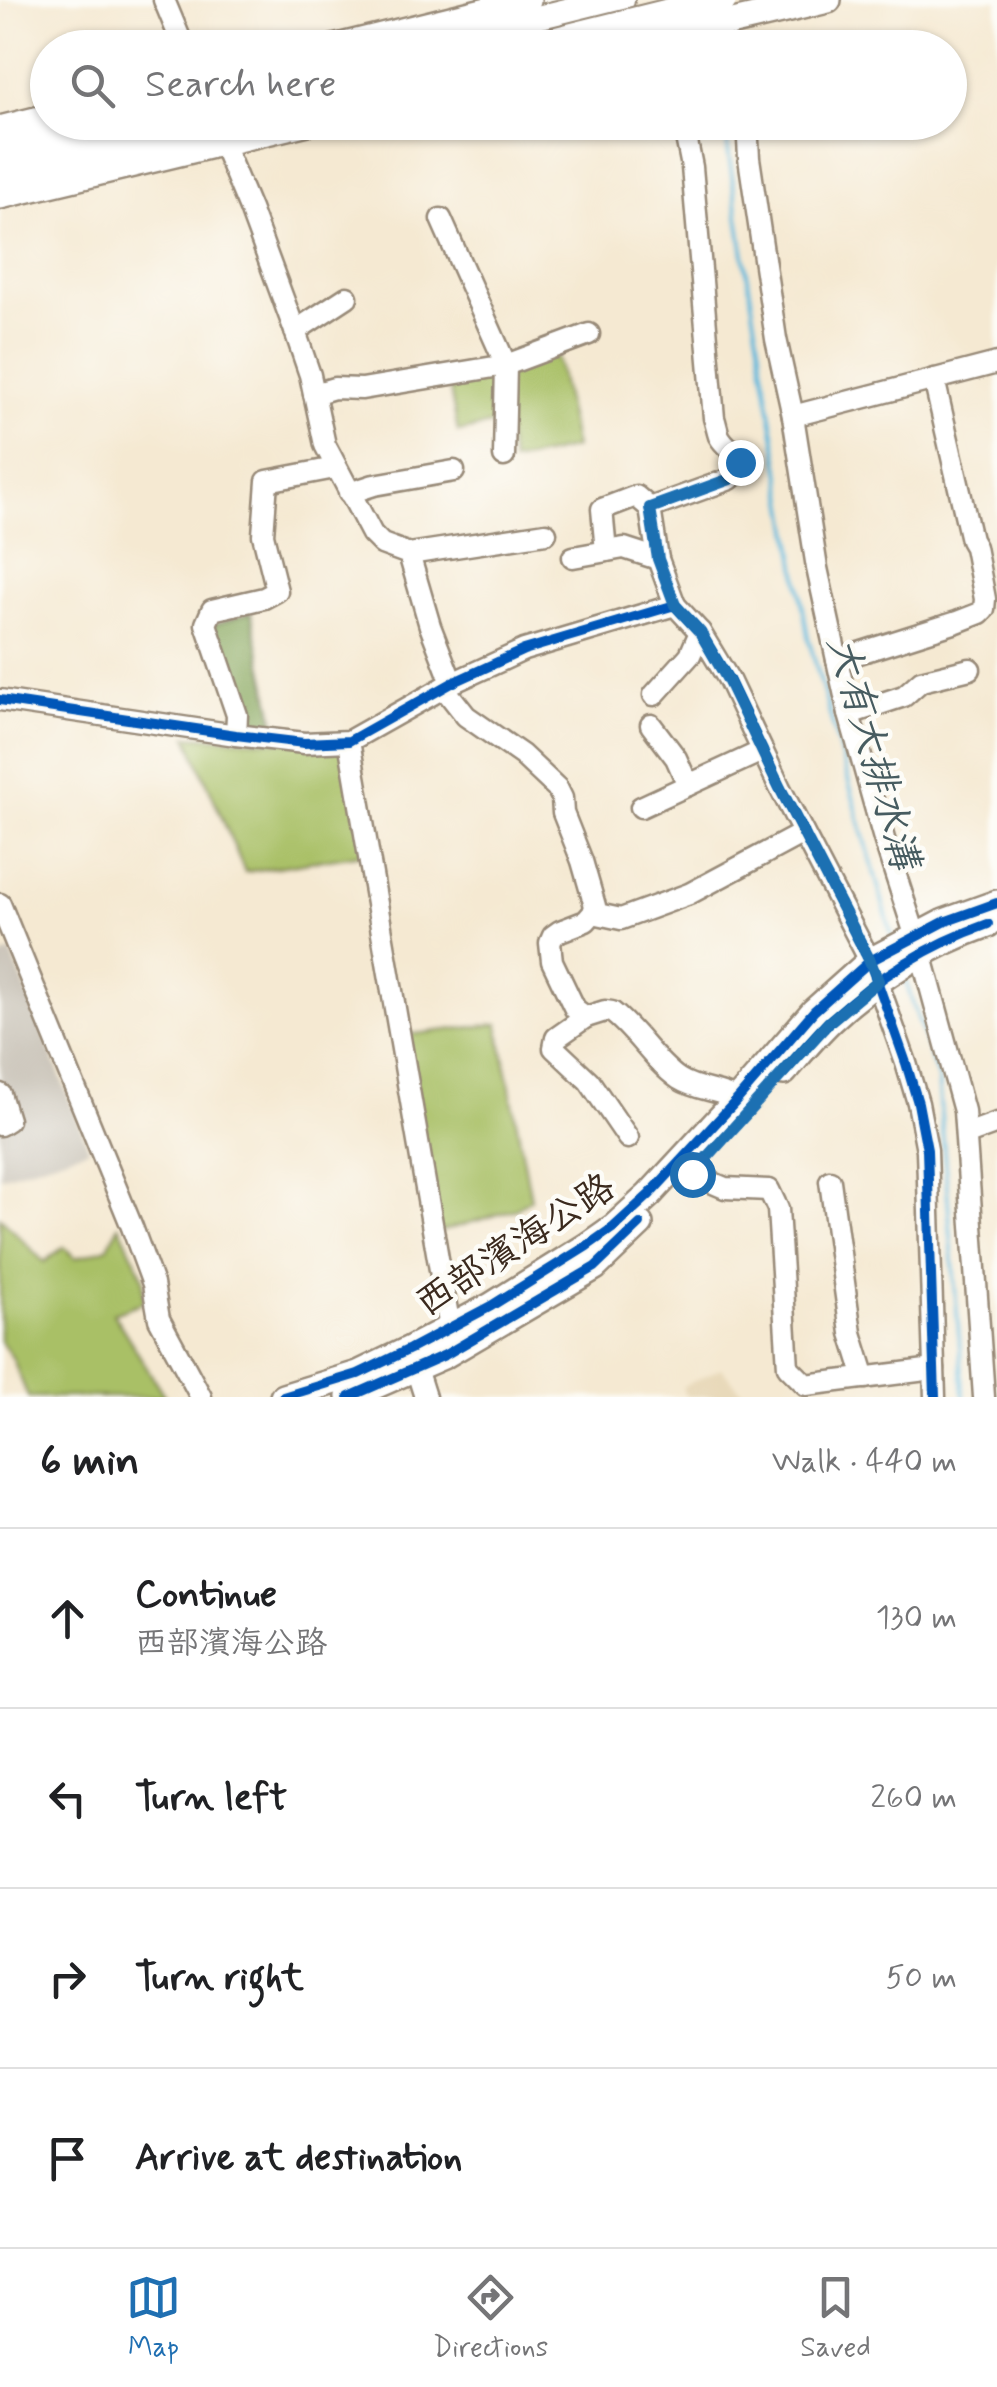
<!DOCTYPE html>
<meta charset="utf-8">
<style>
body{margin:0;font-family:Mynerve,"LXGW WenKai TC",sans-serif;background:#f6f6f6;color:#202124}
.stop{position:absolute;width:30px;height:30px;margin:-22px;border:8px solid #1f6fb2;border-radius:50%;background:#fff}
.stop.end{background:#1f6fb2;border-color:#fff;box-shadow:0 2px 10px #0008}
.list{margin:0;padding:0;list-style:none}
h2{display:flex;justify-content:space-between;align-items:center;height:130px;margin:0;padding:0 40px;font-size:42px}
h2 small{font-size:32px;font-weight:400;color:#757577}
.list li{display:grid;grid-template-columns:65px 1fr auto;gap:30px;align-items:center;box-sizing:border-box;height:180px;padding:0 40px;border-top:2px solid #e0e0e0}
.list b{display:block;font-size:38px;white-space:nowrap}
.list p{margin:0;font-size:32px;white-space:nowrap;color:#757577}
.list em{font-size:32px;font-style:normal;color:#757577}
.icon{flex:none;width:55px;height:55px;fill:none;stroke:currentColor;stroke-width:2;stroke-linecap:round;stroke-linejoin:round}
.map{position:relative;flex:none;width:997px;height:1397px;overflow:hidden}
.search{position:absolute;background:#fff;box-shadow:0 2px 8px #0004;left:30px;right:30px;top:30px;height:110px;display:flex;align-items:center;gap:25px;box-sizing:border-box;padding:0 35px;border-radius:55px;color:#757577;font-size:38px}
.sheet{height:850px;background:#fff}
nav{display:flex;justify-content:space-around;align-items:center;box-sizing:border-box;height:140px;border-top:2px solid #e0e0e0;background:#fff;font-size:28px;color:#757577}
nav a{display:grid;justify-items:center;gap:5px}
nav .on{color:#1f6fb2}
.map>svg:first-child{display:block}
</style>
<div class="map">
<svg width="997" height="1397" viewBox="0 0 997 1397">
<rect width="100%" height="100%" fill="#fdfcf7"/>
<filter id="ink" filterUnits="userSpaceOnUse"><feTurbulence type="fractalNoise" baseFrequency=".01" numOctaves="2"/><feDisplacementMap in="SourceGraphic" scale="20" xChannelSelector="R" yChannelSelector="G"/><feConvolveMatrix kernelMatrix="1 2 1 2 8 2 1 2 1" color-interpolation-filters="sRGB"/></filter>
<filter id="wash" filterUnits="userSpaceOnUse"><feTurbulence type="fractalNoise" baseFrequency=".0048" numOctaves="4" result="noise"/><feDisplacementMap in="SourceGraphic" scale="40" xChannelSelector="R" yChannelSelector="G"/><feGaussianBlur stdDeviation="2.25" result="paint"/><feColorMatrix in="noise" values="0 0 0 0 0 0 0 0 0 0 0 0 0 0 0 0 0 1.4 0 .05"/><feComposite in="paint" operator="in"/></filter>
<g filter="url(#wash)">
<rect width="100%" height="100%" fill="#f5e9d2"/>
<!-- built -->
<path fill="#e8d9ba" d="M721 1368 742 1391 813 1397H686L682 1387Z"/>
<!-- industrial -->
<path fill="#c9c3b8" d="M11 952 89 1149 0 1177V956Z"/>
<!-- green -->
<g fill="#a9c066" stroke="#727542" stroke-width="2.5">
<path d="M554 342 575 448 512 462 504 422 458 432 448 379Z"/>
<path d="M187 736 345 745 368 853 245 872Z"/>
<path d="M498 1024 531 1199 513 1210 439 1232 406 1035Z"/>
<path d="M0 1217 44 1262 64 1247 75 1258 107 1248 119 1225 143 1277 144 1302 113 1313 165 1397H28L12 1357 0 1341Z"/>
</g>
<!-- forest -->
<path fill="#86a65b" stroke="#60683c" stroke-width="2.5" d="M251 612 276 727 247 726 211 646 210 626Z"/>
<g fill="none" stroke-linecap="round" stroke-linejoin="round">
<!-- stream -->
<g stroke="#5db8db" stroke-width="4">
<path d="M724 122 742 243 808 637 893 939"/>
<path d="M904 977 938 1078 964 1397"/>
</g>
</g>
</g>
<g filter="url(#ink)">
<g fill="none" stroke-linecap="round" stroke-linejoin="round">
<defs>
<g id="minor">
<path d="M164 0 184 48"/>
<path d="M723 34 728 48"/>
<path d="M747 122 749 158 776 339 793 416 817 568 837 660 849 714 884 839 921 953 964 1111 984 1397"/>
<path d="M217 130 250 209 295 331 310 375 325 445 372 534 382 544 409 554 430 626 452 683"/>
<path d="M441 219 506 365 504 456"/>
<path d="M295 331 347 297"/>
<path d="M314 394 334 388 362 389 506 365 589 334"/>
<path d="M793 416 997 363"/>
<path d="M349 493 374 485 454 471"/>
<path d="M606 551 602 509 636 496 650 508"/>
<path d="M409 554 546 533"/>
<path d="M573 557 624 548 658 559"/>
<path d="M675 605 658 559 650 508 730 479 736 474C744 450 728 453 719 436 717 430 716 424 714 418L692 167 683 122"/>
<path d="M837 660 957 622 980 613 984 609 985 599 975 547 971 540 934 379"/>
<path d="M444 688 466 716 522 755 557 788 562 798 563 813 582 861 595 906 593 913 586 921 560 931 553 936 550 943 552 961 575 1009 586 1017 605 1011 612 1012C637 1031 653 1061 679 1079 698 1091 718 1089 737 1100"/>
<path d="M654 695 690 655 700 632"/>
<path d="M0 700 236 735 304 743 349 741 452 683 524 650 675 605 700 632 729 680 780 788 870 961 906 1063 918 1103 927 1150 935 1397"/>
<path d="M849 714 904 696 921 681 970 669"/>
<path d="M651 725 676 758 688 785"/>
<path d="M236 735 237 715 206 624 212 610 264 598 277 591 263 535 267 481 335 468"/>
<path d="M349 741 450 1328"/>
<path d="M641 807 762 751"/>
<path d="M0 904 132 1227 153 1284 159 1319 201 1397"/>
<path d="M593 913 621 919 689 894 803 833"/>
<path d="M586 1017 556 1038 554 1048 589 1081 628 1138"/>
<path d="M0 1094 8 1120 0 1125"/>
<path d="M967 1134 997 1123"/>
<path d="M692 1174 725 1188 769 1190 778 1209 788 1367 806 1385 934 1369"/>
<path d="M830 1181 851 1333 865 1378"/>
<path d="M412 1356 425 1397"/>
</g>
<g id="major">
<path d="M729 23 828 0"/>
<path d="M333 48 528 0"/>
<path d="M0 129 48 117"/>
<path d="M0 196 308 122"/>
<path d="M784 1072C799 1055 814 1036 831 1020 877 977 928 945 988 924"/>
<path d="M283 1397 358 1374 410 1349 491 1306 587 1246 614 1227 649 1195 737 1100 814 1011 870 961 944 922 997 903"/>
<path d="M349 1397 445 1355 595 1267 640 1224"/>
</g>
<g id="highway">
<path d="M422 48 620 0"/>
<path d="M0 148 108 122"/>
<path d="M0 173 213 122"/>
</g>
</defs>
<!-- minor casing -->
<use href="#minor" stroke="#988a78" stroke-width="25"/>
<!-- major casing -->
<use href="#major" stroke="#988a78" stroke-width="30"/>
<!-- highway casing -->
<use href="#highway" stroke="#988a78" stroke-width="32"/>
<!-- minor -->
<use href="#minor" stroke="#fff" stroke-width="20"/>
<!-- major -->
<use href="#major" stroke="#fff" stroke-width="25"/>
<!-- highway -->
<use href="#highway" stroke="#fff" stroke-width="28"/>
<defs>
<path id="major-bridge" d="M643 43 729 23"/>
<path id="highway-bridge" d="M528 48 722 0"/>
</defs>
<!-- major-bridge casing -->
<use href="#major-bridge" stroke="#988a78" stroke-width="30" stroke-linecap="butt"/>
<!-- highway-bridge casing -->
<use href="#highway-bridge" stroke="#988a78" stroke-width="32" stroke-linecap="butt"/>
<!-- major-bridge -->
<use href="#major-bridge" stroke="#fff" stroke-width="25"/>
<!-- highway-bridge -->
<use href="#highway-bridge" stroke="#fff" stroke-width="28"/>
<defs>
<g id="cycleway">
<path d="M0 700 236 735 304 743 349 741 452 683 524 650 675 605 700 632 729 680 780 788 870 961 906 1063 918 1103 927 1150 935 1397"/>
<path d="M784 1072C799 1055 814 1036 831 1020 877 977 928 945 988 924"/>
<path d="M283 1397 358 1374 410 1349 491 1306 587 1246 614 1227 649 1195 737 1100 814 1011 870 961 944 922 997 903"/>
<path d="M349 1397 445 1355 595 1267 640 1224"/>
</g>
</defs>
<!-- cycleway casing -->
<use href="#cycleway" stroke="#fdfcf7" stroke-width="16"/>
<!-- cycleway -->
<use href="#cycleway" stroke="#0057b8" stroke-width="10"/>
</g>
</g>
<g fill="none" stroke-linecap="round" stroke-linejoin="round" filter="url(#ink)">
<!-- route -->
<path stroke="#1f6fb2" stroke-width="12" d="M692 1174 829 1022 878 981 870 961 780 788 728 680 700 632 675 605 658 559 650 508 730 479 736 474 740 462"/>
</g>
<g text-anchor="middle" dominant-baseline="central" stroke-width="9" stroke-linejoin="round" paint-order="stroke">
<!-- street labels -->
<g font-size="38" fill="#3b2a1e" stroke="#fdfcf7">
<text transform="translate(516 1246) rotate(-33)">西部濱海公路</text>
</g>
<!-- water labels -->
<g font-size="40" font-style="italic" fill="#475c60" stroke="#fdfcf7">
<text transform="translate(872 753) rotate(74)">大有大排水溝</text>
</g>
</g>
</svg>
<div class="stop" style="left:692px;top:1174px"></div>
<div class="stop end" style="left:740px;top:462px"></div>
<div class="search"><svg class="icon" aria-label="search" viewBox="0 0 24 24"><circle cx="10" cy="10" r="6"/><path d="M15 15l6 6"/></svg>Search here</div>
</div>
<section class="sheet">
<h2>6 min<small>Walk · 440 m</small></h2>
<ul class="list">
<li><svg class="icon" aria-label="ahead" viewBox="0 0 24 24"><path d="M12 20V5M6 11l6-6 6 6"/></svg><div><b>Continue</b><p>西部濱海公路</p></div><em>130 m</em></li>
<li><svg class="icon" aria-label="left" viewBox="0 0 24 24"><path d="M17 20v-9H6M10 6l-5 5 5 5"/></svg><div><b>Turn left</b></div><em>260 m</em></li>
<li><svg class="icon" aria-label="right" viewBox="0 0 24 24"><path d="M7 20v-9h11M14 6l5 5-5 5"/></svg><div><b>Turn right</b></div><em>50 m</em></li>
<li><svg class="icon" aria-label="arrive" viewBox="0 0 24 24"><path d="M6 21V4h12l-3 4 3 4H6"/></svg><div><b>Arrive at destination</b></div></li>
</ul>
</section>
<nav>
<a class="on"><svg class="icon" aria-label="map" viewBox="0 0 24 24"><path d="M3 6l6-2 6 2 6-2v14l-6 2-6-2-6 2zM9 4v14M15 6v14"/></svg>Map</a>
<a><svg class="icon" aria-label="directions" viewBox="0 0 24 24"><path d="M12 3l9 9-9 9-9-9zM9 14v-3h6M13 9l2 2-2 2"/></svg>Directions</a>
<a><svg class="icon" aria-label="saved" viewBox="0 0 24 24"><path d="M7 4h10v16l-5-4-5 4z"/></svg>Saved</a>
</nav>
